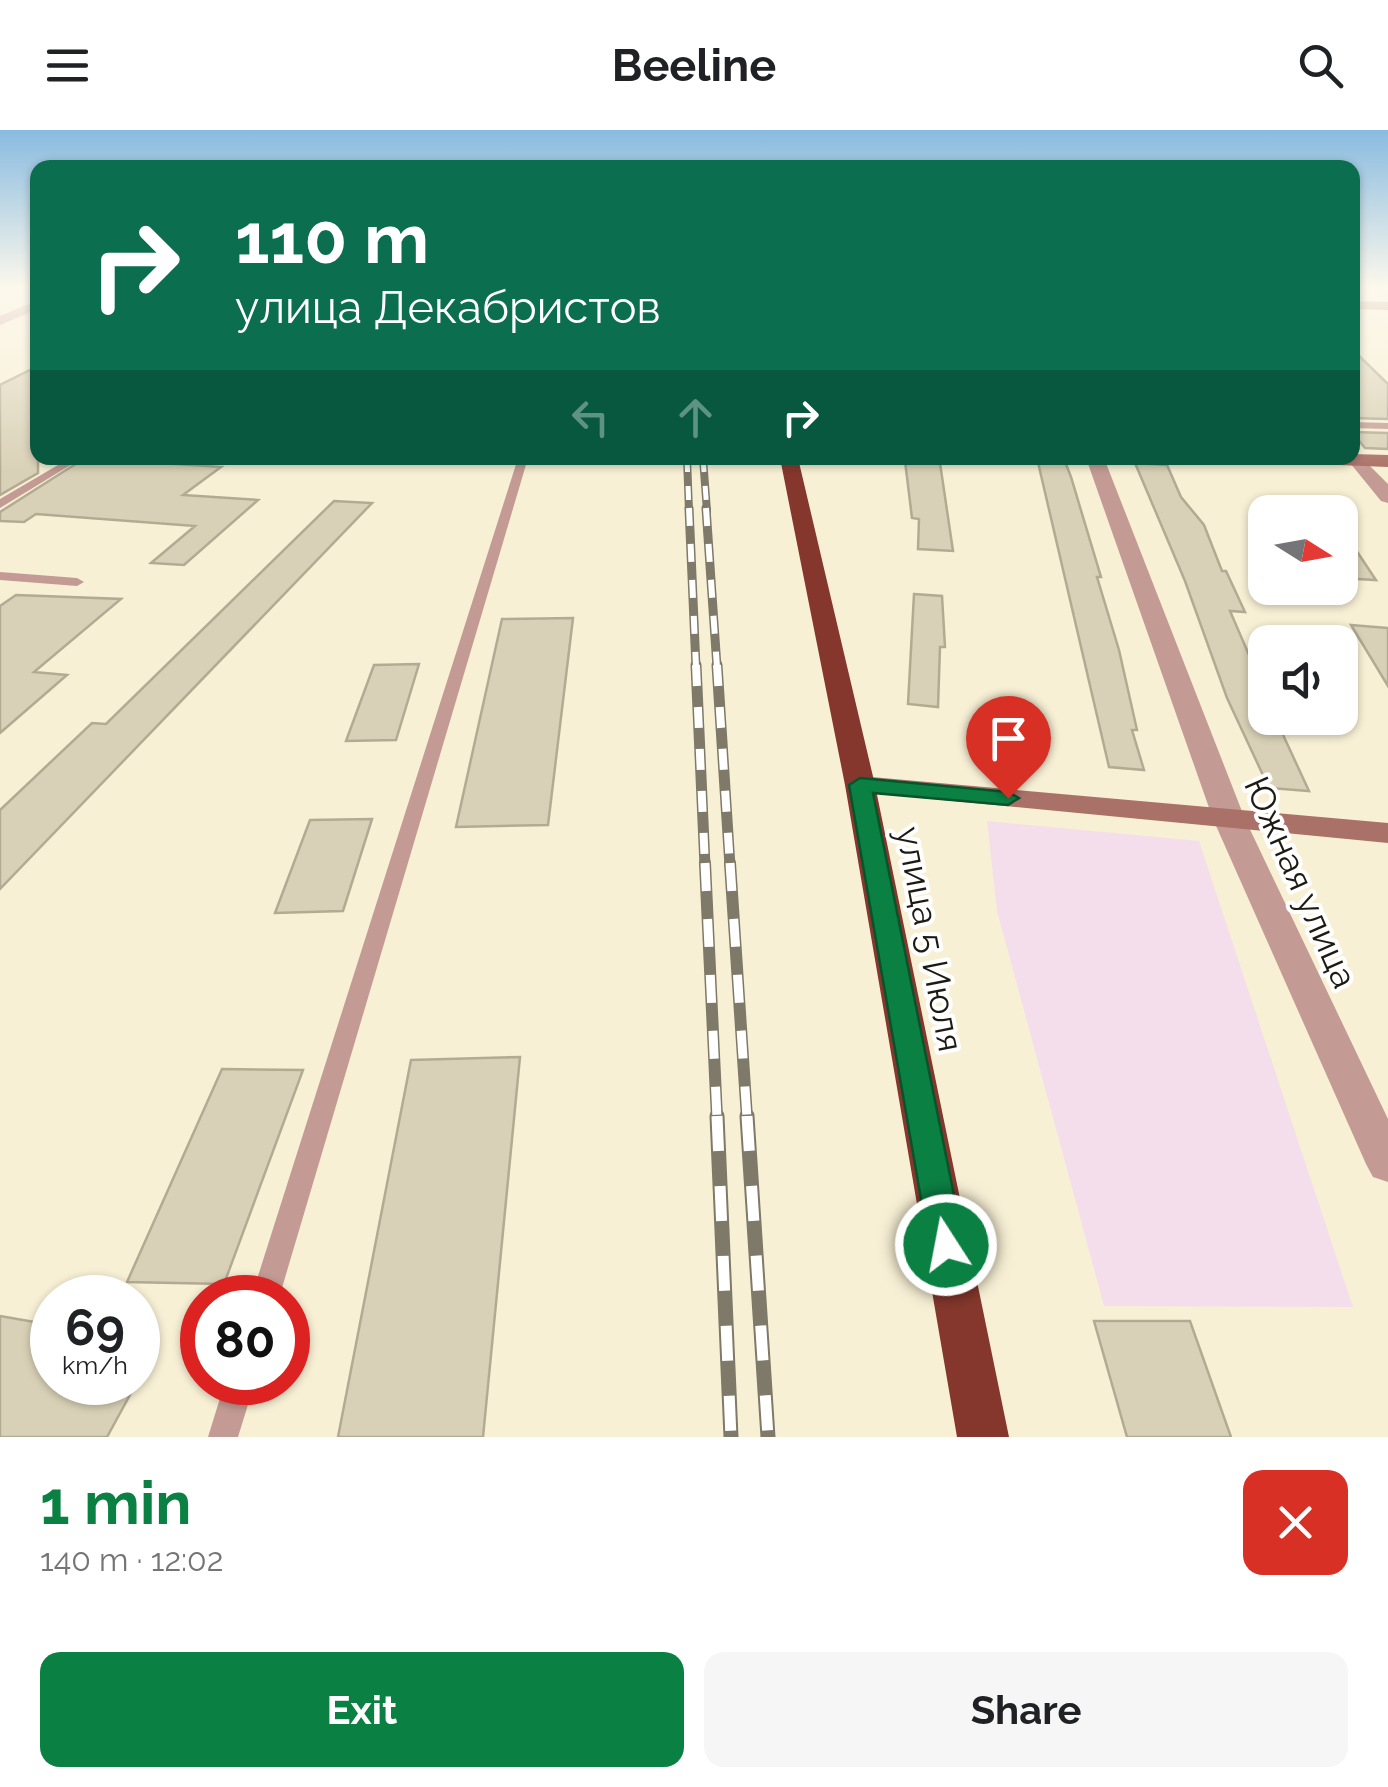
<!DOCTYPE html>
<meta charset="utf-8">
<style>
:root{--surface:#fff;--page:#f6f6f6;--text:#202124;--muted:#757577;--accent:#0b8043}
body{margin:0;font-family:Raleway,sans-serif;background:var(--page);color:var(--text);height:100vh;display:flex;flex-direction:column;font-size:38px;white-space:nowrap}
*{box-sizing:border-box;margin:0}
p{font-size:32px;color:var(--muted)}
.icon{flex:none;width:55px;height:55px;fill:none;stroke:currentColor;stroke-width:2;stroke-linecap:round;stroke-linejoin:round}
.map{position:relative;height:1307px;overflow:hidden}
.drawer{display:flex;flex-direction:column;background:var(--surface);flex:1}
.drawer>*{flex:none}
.hud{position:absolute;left:30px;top:30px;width:1330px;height:305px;border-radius:20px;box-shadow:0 2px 8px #0004;background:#0b6e4f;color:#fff;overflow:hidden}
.needle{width:65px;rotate:101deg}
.controls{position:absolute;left:1248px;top:365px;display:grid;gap:20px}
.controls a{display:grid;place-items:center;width:110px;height:110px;border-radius:20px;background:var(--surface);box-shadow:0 2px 8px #0004;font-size:50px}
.speed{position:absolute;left:30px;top:1145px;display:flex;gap:20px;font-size:50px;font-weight:700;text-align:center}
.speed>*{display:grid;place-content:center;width:130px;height:130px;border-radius:50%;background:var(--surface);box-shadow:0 2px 8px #0004;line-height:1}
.speed small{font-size:25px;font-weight:400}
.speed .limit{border:15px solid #d22;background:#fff;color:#111}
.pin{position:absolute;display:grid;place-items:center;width:85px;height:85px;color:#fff;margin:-102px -42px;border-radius:50% 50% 50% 0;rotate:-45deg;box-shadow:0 0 10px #0007}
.pin .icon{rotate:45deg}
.me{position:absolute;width:110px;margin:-55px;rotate:349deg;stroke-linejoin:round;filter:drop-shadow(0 0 8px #0008)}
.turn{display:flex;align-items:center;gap:35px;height:210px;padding:0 40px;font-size:45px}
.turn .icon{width:130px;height:130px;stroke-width:2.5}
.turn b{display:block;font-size:70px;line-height:85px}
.lanes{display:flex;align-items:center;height:95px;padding:0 40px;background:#0003;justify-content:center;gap:50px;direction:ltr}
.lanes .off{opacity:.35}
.round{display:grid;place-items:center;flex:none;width:105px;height:105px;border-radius:20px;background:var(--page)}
.head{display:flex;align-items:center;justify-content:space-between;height:170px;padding:0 40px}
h1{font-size:60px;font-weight:700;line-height:75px;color:var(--accent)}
.cta{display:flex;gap:20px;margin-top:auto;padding:20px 40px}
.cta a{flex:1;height:115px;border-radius:20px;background:var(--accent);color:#fff;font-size:40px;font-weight:700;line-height:115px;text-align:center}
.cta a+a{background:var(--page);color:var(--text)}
header{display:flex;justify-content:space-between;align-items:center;height:130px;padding:0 40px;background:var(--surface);font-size:45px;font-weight:700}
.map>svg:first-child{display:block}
.industrial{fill:#f5deeb}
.building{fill:#d9d1b7;stroke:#b2aa92;stroke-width:2.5}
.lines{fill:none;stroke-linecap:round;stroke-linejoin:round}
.lane{fill:#c39b94;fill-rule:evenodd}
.street{fill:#c39b94;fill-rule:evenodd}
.secondary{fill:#aa7168;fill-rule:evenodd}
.highway{fill:#85372d;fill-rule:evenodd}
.rail-far4-casing{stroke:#7e7968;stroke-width:8}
.rail-far3-casing{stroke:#7e7968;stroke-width:9}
.rail-far2-casing{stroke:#7e7968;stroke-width:11}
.rail-far1-casing{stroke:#7e7968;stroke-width:12}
.rail-casing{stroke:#7e7968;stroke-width:15}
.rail-far4{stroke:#fff;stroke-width:5;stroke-dasharray:14;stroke-linecap:butt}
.rail-far3{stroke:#fff;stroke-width:6;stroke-dasharray:18;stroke-linecap:butt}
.rail-far2{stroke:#fff;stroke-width:8;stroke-dasharray:21;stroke-linecap:butt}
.rail-far1{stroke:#fff;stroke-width:9;stroke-dasharray:28;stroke-linecap:butt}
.rail{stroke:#fff;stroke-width:11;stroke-dasharray:35;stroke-linecap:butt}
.route{fill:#0b8043;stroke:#07532c;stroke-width:2.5}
.labels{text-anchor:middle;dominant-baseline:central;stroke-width:8;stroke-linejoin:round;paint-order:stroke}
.street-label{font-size:35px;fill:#1d1a11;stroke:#fff}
</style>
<header><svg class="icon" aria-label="menu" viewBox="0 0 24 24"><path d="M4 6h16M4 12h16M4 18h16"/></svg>Beeline<svg class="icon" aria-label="search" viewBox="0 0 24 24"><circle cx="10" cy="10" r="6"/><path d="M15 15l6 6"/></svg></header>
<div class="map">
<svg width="1388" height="1307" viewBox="0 0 1388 1307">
<rect width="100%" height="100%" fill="#f8f0d5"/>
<!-- industrial -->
<path class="industrial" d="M987,691L1199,711L1353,1177L1104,1176L997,781Z"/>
<!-- building -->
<path class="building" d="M1352,219L1388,254V289L1352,288Z
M38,236V343L0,365V255Z
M1352,302L1388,303V319L1365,318Z
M85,328L221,337L183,365L258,370L184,435L151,433L195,396L36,384L24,392L0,391V382Z
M1037,328L1064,329L1071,347L1101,447H1097L1119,520L1137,600H1132L1144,640L1109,637Z
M905,331L940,333L953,421L918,419L919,389L912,388Z
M1135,333L1167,335L1181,367L1204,395L1222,441H1226L1245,482L1230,481L1265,562V593L1278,594L1309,661L1269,658L1227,568L1185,451Z
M334,371L372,373L0,759V680L92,593L106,594Z
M1340,396L1376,450L1340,448Z
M914,464L942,466L945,517H940L938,577L908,574Z
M16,465L121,469L34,542L67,545L0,603V476Z
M573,488L548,695L456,697L502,489Z
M1351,495L1388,498V556Z
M419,534L396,610L346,611L374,535Z
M372,689L343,781L275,783L310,690Z
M520,927L483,1307H338L411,930Z
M222,939L303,940L224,1154L127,1152Z
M0,1186L52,1195V1252H137L107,1307H0Z
M1094,1191H1190L1231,1307H1127Z"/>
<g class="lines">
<!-- lane -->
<path class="lane" d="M1352,292L1388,293V299L1352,298Z
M70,328H82L0,378V369Z
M518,328H528L279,1168H251Z
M0,442L77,448L84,452L77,456L0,450Z
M225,1252H255L238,1307H208Z"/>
<!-- street -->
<path class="street" d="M38,170V179L0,195V186Z
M1352,318L1388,354V373L1381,371L1346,328H1352Z
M1086,328H1104L1245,689L1388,989V1052L1373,1047L1366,1034L1213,689Z"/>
<!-- secondary -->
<path class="secondary" d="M1352,171L1388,172V180L1352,179Z
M1352,324L1388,325V337L1315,334L1306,328H1352Z
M860,646L1388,693V713L849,661L845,655Z"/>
<!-- highway -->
<path class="highway" d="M780,328H798L875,655L1009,1307H957L845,655Z"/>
<defs>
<path id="rail-far4" d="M687,328L689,381
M703,328L707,381"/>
<path id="rail-far3" d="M689,378L696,537
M706,378L717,537"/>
<path id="rail-far2" d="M696,535L705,736
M717,535L730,736"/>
<path id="rail-far1" d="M705,733L717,988
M730,733L747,988"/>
<path id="rail" d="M717,986L731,1307
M747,986L768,1307"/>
</defs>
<!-- rail-far4 casing -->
<use href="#rail-far4" class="rail-far4-casing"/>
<!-- rail-far3 casing -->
<use href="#rail-far3" class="rail-far3-casing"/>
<!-- rail-far2 casing -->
<use href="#rail-far2" class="rail-far2-casing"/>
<!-- rail-far1 casing -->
<use href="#rail-far1" class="rail-far1-casing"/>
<!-- rail casing -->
<use href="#rail" class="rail-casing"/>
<!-- rail-far4 -->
<use href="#rail-far4" class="rail-far4"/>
<!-- rail-far3 -->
<use href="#rail-far3" class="rail-far3"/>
<!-- rail-far2 -->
<use href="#rail-far2" class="rail-far2"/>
<!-- rail-far1 -->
<use href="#rail-far1" class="rail-far1"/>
<!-- rail -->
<use href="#rail" class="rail"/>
</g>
<!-- sky -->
<linearGradient id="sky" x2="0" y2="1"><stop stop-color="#89bbe0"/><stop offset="0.46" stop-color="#fcf8ec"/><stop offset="1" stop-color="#fcf8ec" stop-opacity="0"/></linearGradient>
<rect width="1388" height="342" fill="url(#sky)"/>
<!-- route -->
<path class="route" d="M860,648L1008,662L1019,668L1008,675L873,663L964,1115L959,1126L946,1131L934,1126L929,1115L849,655Z"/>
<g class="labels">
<!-- street labels -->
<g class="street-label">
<text transform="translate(1301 752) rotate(66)">Южная улица</text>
<text transform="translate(930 809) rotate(79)">улица 5 Июля</text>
</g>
</g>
</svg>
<div class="controls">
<a><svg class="needle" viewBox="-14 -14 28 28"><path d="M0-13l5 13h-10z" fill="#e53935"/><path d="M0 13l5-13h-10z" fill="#757577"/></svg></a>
<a><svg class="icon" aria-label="sound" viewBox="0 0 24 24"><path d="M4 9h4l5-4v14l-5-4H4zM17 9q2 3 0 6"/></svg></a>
</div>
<div class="speed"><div>69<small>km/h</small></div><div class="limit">80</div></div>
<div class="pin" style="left:1008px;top:668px;background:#d93025"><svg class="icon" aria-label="arrive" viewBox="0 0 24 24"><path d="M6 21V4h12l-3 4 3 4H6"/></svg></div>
<svg class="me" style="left:946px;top:1115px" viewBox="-20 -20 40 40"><circle r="17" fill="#0b8043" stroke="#fff" stroke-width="3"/><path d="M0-11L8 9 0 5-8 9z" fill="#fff"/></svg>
<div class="hud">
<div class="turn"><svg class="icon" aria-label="right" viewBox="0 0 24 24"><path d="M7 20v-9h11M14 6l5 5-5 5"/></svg><div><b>110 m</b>улица Декабристов</div></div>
<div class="lanes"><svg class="icon off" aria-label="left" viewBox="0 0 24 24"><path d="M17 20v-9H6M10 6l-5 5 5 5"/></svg><svg class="icon off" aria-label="ahead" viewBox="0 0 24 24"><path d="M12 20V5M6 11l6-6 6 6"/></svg><svg class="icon" aria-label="right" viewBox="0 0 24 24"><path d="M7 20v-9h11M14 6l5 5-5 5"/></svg></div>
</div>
</div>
<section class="drawer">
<div class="head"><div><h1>1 min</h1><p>140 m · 12:02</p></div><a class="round" style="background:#d93025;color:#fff"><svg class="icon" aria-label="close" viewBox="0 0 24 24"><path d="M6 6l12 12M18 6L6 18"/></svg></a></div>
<div class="cta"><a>Exit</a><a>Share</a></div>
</section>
